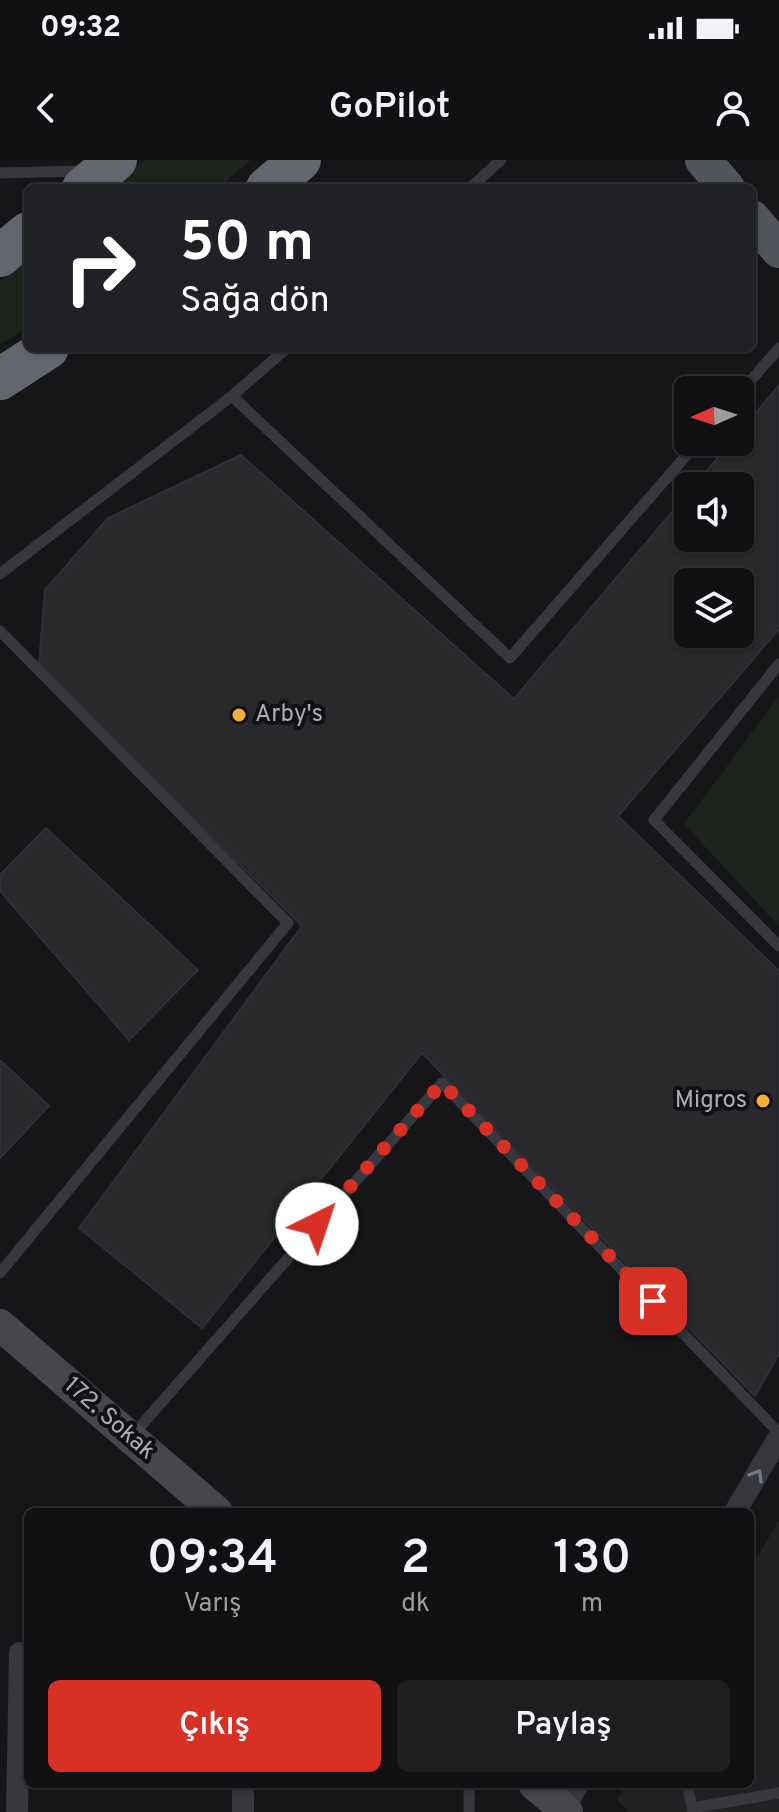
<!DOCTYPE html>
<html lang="tr">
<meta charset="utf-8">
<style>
:root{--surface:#101012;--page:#1e1e20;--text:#f1f3f6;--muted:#9c9d9f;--line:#303032;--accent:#d93025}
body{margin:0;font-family:Overpass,sans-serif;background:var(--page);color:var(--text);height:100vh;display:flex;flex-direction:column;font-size:30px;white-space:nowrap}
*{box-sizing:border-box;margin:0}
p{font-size:26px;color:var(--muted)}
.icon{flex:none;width:44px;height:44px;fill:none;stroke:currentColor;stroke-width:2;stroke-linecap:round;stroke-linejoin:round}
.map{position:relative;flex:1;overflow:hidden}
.details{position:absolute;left:24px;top:1348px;width:730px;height:280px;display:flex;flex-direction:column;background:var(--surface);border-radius:12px;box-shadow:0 2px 6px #0004,0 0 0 2px var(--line)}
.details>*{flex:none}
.banner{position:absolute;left:24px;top:24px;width:732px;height:168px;border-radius:12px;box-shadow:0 2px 6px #0004,0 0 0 2px var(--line);background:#202124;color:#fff;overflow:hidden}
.needle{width:52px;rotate:267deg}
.buttons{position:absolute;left:674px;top:216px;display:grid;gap:16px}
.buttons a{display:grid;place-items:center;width:80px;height:80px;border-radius:12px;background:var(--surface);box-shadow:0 2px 6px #0004,0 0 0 2px var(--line);font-size:40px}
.pin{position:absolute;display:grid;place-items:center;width:68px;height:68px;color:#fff;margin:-34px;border-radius:16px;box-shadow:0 4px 12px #0006}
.me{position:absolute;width:88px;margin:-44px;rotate:41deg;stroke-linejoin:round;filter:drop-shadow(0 0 6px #0008)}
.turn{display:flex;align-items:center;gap:28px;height:168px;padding:0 24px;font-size:36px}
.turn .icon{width:104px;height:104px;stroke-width:2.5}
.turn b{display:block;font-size:56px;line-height:68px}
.eta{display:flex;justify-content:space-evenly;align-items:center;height:136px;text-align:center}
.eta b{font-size:48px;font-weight:600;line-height:56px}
.cta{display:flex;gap:16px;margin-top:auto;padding:16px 24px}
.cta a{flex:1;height:92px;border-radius:12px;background:var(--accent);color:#fff;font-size:32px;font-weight:600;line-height:92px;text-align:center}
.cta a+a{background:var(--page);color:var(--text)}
.status{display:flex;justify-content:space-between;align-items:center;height:56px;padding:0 40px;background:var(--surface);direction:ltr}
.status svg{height:22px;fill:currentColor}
header{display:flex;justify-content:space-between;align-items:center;height:104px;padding:0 24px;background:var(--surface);font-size:36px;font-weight:600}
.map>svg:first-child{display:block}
.built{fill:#222225}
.green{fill:#1c231d}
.building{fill:#29292c;stroke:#303034;stroke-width:2;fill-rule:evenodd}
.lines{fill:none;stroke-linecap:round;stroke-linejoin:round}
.lane{stroke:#37383d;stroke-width:11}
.street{stroke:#37383d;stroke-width:22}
.secondary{stroke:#45474d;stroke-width:32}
.primary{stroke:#53555c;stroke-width:36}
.highway{stroke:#63666e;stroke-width:42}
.oneway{stroke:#757881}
.route{stroke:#d93025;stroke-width:14;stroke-dasharray:0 25.2}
.poi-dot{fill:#f2b134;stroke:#111113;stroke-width:3}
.labels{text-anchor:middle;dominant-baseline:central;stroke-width:8;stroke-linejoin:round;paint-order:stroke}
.poi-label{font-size:24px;fill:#a8adb8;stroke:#111113;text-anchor:start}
.street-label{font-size:24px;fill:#a8adb8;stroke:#111113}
</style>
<div class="status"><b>09:32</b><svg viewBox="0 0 49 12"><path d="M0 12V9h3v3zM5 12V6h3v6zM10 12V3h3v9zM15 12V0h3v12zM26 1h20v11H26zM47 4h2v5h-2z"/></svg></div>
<header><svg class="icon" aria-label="back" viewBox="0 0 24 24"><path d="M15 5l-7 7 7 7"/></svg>GoPilot<svg class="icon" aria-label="person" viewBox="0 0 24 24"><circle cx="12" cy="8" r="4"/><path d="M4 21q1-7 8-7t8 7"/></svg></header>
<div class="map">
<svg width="779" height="1652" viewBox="0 0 779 1652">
<rect width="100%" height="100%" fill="#161618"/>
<!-- built -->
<path class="built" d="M779,1360V1652H629L617,1640L626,1624H750V1410Z"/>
<!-- green -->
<path class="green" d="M145,0H251L218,28H112Z
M28,98V167L0,184V121Z
M779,536V766L684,664Z"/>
<!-- building -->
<path class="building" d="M779,225V469L618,656L779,811V1194L755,1236L422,893L202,1168L79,1068L302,766L39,505L45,430L108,358L241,295L514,539L688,333V378H740V326H694L731,282H740V272ZM688,422H740V474H688Z
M46,668L198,810L129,880L0,731V715Z
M0,900L49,946L0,998Z"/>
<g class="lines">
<!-- lane -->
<path class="lane" d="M0,13L83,11
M470,28L501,0
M740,233L779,188
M232,236L510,498L698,282
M0,414L232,236L287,188
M0,471L288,763L0,1113
M779,504L654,660L779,786
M131,1277L442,923L779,1273
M469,1624V1652
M683,1624L688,1628L693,1652
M692,1648L779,1633"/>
<!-- street -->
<path class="street" d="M735,1352L779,1277
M243,1624V1652
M17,1652L20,1493
M562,1652L578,1624"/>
<!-- secondary -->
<path class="secondary" d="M0,1165L217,1352
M534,1624L567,1652"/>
<!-- primary -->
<path class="primary" d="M703,0L727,28
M752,58L779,90"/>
<!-- highway -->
<path class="highway" d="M83,28L116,0
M267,28L300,0
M0,96L28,73
M0,219L48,188"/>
</g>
<!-- one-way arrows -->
<defs><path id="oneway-chevron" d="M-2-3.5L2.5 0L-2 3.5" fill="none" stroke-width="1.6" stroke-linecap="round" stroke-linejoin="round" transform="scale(2)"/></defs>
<use class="oneway" href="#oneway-chevron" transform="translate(757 1315) rotate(-60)"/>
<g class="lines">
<!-- route -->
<path class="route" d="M317,1064L442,923L653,1141"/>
</g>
<!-- markers -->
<g class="poi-dot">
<circle cx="239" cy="555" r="8"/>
<circle cx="763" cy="941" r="8"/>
</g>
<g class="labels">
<!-- poi labels -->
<g class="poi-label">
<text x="255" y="555">Arby's</text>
<text x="747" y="941" text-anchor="end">Migros</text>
</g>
<!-- street labels -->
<g class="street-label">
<text transform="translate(109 1259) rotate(41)">172. Sokak</text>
</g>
</g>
</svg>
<div class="buttons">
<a><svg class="needle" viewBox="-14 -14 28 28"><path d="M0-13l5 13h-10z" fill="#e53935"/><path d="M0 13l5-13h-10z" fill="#9c9d9f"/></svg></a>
<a><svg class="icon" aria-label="sound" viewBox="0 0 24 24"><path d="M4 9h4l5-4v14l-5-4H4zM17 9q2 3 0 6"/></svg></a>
<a><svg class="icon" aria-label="layers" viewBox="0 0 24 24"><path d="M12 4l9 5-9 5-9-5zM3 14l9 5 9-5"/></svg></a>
</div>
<div class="pin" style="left:653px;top:1141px;background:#d93025"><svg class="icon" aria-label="arrive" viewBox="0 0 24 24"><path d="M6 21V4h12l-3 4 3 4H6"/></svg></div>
<svg class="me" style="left:317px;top:1064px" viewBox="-20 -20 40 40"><circle r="19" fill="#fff"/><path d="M0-13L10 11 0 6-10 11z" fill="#d93025"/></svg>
<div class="banner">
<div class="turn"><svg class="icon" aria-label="right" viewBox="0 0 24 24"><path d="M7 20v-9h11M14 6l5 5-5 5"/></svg><div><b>50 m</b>Sağa dön</div></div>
</div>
<section class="details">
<div class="eta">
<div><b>09:34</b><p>Varış</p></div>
<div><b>2</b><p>dk</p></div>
<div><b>130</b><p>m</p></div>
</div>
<div class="cta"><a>Çıkış</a><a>Paylaş</a></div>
</section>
</div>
